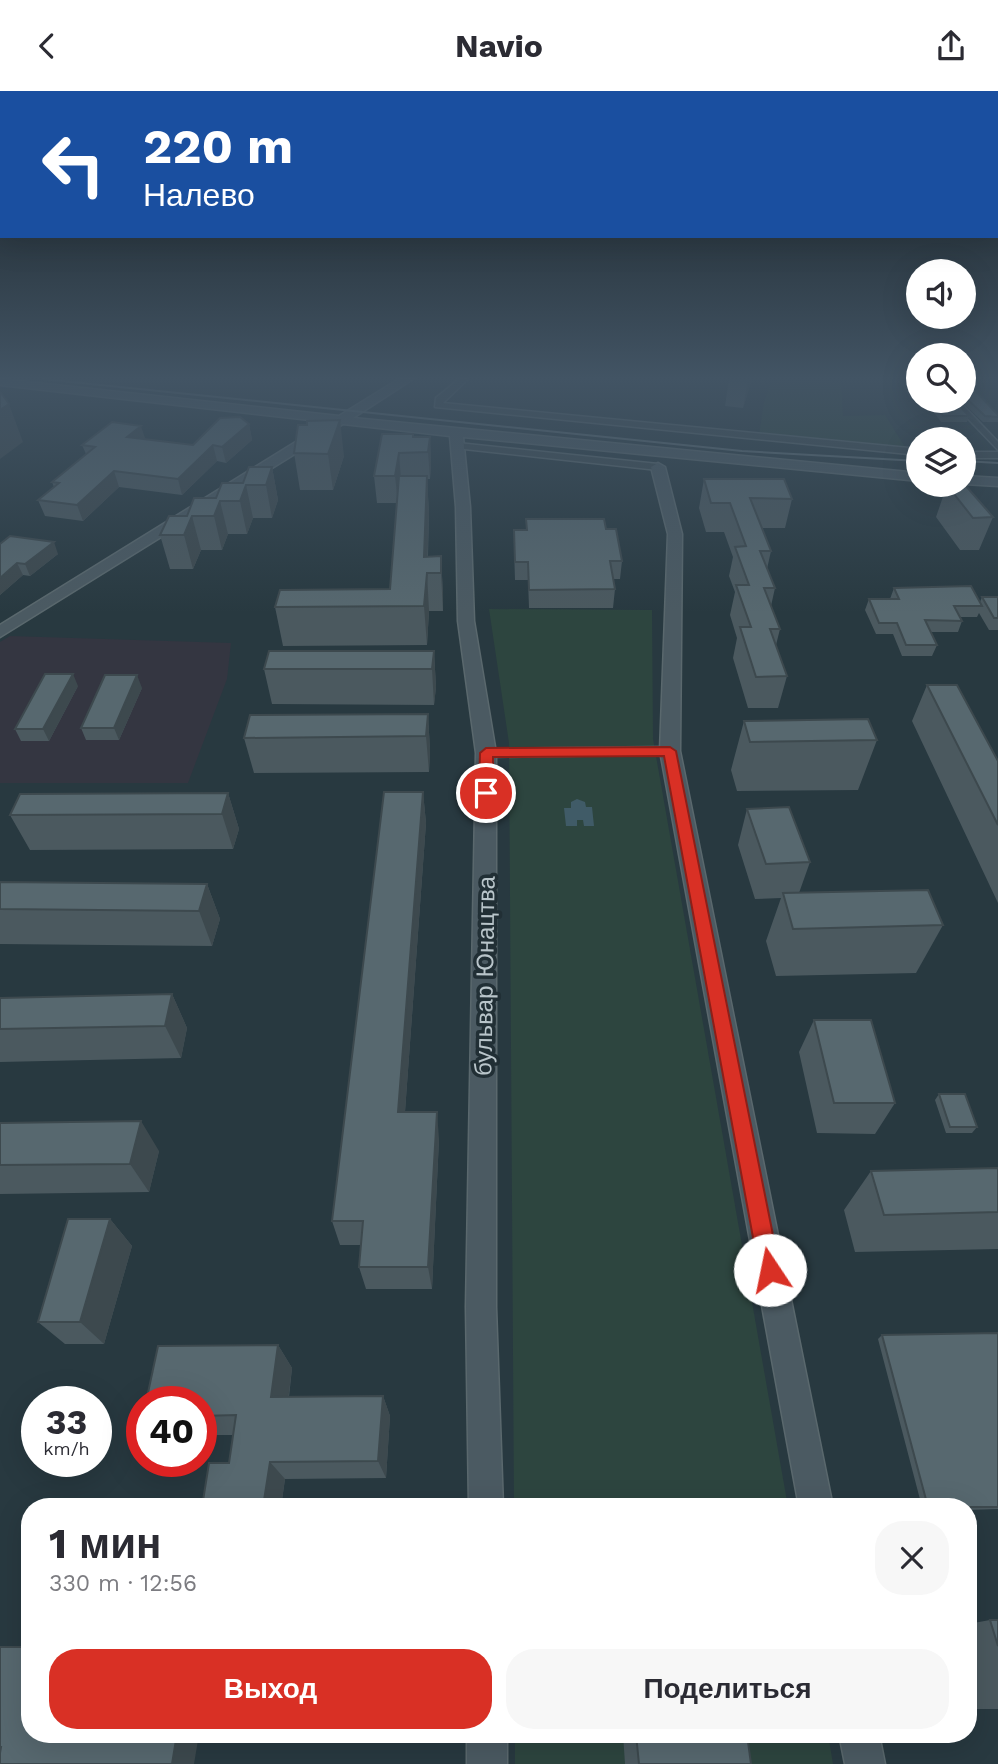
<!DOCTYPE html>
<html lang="ru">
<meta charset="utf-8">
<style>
:root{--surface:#fff;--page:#f7f7f7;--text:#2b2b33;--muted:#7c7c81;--accent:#d93025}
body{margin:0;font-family:"Work Sans",sans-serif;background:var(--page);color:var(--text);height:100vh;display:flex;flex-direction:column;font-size:26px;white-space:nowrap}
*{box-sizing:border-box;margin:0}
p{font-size:23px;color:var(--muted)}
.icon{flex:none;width:38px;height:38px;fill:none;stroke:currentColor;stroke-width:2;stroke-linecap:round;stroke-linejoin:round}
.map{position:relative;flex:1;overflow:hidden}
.details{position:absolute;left:21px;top:1407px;width:956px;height:245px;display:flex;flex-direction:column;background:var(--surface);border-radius:28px;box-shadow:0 7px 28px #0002}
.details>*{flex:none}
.hud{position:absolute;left:0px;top:0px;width:999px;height:147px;box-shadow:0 7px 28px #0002;background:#1a4fa0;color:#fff;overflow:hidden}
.tools{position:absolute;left:906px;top:168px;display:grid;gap:14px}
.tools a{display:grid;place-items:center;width:70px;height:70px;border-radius:50%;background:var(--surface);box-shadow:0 7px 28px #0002;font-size:35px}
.speed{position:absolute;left:21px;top:1295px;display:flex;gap:14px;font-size:35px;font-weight:700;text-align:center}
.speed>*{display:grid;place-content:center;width:91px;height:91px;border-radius:50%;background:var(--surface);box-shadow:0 7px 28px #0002;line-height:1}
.speed small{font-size:18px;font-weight:400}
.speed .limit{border:10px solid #d22;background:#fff;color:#111}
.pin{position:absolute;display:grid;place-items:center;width:60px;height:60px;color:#fff;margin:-30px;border:4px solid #fff;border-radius:50%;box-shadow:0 2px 7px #0007}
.me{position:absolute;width:77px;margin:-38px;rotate:349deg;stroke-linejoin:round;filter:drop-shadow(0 0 5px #0008)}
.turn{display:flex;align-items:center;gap:24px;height:147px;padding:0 28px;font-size:32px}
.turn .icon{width:91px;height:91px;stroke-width:2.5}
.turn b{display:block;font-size:49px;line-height:60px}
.round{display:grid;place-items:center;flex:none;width:74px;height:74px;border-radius:28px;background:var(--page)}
.summary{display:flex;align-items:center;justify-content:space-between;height:119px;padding:0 28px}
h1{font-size:42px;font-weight:700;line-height:52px}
.action{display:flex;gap:14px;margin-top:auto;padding:14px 28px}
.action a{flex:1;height:80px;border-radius:28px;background:var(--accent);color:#fff;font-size:28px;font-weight:700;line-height:80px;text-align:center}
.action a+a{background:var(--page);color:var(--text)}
header{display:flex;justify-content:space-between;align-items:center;height:91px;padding:0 28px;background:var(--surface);font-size:32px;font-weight:700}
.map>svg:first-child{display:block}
.medical{fill:#343641}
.green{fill:#2d453f}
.water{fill:#405b67}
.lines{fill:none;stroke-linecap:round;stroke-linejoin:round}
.street-casing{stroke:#5a686d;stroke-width:3}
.secondary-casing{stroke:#5a686d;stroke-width:3}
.street{fill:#3c4a50;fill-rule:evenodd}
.secondary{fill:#4b5a62;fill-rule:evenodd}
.tram{stroke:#5f6f76;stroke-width:2}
.wall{fill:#4b595f}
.shaded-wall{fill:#3d494e}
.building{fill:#57686f;stroke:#3d494e;stroke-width:2}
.route{fill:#d93025;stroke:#8d1f18;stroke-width:2}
.labels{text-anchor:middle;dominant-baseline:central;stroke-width:7;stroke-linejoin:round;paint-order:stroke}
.street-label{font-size:24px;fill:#b9c5ca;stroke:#212f35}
</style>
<header><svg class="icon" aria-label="back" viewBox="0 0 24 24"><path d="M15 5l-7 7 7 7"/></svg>Navio<svg class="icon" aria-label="share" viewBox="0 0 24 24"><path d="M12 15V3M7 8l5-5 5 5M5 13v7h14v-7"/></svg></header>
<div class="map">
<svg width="998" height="1673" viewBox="0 0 998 1673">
<rect width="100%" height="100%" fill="#283940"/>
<!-- medical -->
<path class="medical" d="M10,545L231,552L227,588L188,692H0V551Z"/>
<!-- green -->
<path class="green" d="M772,288L841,291L843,325L885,324L905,356L759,344L764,311Z
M489,518L652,519L653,648L788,1416H514L509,652Z
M515,1643H828L833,1673H515Z"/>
<!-- water -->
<path class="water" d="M577,708L585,711L586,716H592L594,735H584L583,729H577V735H566L564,717H571V711Z"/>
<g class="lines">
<defs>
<path id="street" d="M459,288H468L443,312L919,358V364L435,316L436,307Z
M951,310H959L998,351V359Z
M458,352L658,373L663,376L658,379L455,357L454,355Z
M964,361H998V367H964Z
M670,656L677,660L675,663L486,666L479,662L486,658Z"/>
<path id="secondary" d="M0,288L339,325L399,288H413L353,327L919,382V390L463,346L470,416L474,530L496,662V1216L503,1416H469L466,1216L476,662L458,530L456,416L450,345L343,333L0,546V534L328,331L0,294Z
M658,372L665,376L682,443L680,660L833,1416H799L660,660L668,443L651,376Z
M964,385L998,387V395L964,393Z
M467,1643H507V1673H467Z
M839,1643H879L885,1673H845Z"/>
</defs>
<!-- street casing -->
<use href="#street" class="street-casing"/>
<!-- secondary casing -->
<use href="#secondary" class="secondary-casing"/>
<!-- street -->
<use href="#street" class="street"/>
<!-- secondary -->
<use href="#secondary" class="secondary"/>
<!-- tram -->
<path class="tram" d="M42,288L742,360L919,370
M964,370L998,372"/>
</g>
<!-- wall -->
<path class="wall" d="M729,288H752L743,317L725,315Z
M890,288H919V307H910L899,289H891Z
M964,288L998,324V331H983L961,310H964Z
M926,310H955L969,325L967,331H941Z
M249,333L252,349L226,372L217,370L182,404L119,396L83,430L45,425L38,409L54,396L52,391L86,363L82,354L145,348L193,354Z
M298,334L344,365L333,399H300L294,362Z
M413,343L414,346H430L431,372L430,388H427L429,422L428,465H441L443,504V520H429L427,554L283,555L275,516L390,498L397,412H377L374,385Z
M272,376L278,409L272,427H253L247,443H228L222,459H201L193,478H170L160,444L187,425Z
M704,388L792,408L785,437H762L771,460L767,478L775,497L771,515L780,538L776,554L787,585L778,617H748L733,567L737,547L730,524L735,501L729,485L733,466L724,441H706L699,417Z
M947,394L993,426L979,459H960L936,426Z
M526,428L606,438L622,470L620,488H613L615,498L613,517H529L528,489H515L514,457V439H526Z
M0,453L58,463L30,485L23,484L0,504Z
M894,497L980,511L982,506H998V539H989L979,522L977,526H960L962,530L958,541H931L937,554L932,565H902L893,543H876L865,519L869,508H890Z
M434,560L436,596L434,614L272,613L264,578Z
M927,594L998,670V812L912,630Z
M78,595L49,650H21L15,638Z
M142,597L119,649H86L81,637Z
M428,623L430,659L429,681L254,682L244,647Z
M744,630L877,649L858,699L737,700L731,679Z
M423,701L426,732L405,1021L439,1048L432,1198H366L359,1176L361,1154H340L332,1130Z
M228,702L239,738L233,758L30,759L10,724Z
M747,718L810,771L799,802L943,834L916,882L776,885L766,850L781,807L755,808L738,754Z
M0,791L207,793L220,828L212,855L0,853Z
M172,903L187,937L181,967L0,971V907Z
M814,929L895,1012L875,1043L817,1042L799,961Z
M939,1003L977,1036L972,1042H946L935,1009Z
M0,1032L159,1060L149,1101L0,1103Z
M998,1077V1158L855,1161L844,1119L871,1080Z
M110,1128L132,1155L104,1253H65L38,1231Z
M998,1242V1418L968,1419V1416H922L878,1248L882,1244Z
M278,1254L292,1277L289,1306L383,1305L390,1325L386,1387L285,1388L281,1416H202L229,1372L233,1344H201V1311Z
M56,1370H92L91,1373L60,1375L55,1372Z
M990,1529H998V1618H968V1533Z
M623,1643H747L751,1673H625Z"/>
<!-- shaded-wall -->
<path class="shaded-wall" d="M748,288H752L743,317Z
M9,313L23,351L0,368V319Z
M340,329L344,365L333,399L328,363Z
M249,333L252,349L226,372L222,356Z
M141,335L146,350L127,346Z
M430,346L431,372L430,388L428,361Z
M213,354L217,370L182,404L178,388Z
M399,362L401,388L398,412L395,385Z
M272,376L278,409L272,427L266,394Z
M114,380L119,396L83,430L77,414Z
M427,385L429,422L427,482L429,520L427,554L424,515V466Z
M246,394L253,427L247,443L240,410Z
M220,410L228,443L222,459L214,425Z
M192,425L201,459L193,478L184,444Z
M54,451L58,463L30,485L25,473Z
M441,465L443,504V520L441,482Z
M17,472L23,484L0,504V487Z
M434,560L436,596L434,614L432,578Z
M73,583L78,595L49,650L43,638Z
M137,584L142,597L119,649L114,637Z
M428,623L430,659L429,681L426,645Z
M423,701L426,732L403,1048L398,1021Z
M228,702L239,738L233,758L222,723Z
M207,793L220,828L212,855L199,820Z
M172,903L187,937L181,967L165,935Z
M437,1021L439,1048L432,1198L428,1176Z
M141,1030L159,1060L149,1101L130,1073Z
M110,1128L132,1155L104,1253L80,1231Z
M278,1254L292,1277L286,1326L271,1306Z
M383,1305L390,1325L386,1387L378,1370Z
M98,1313L103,1317L96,1348V1323Z
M270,1371L285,1388L281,1416H263Z
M177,1643H199L194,1673H172Z"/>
<!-- building -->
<path class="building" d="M903,288H919V302H912Z
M964,288L998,324V326L985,325L964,305Z
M1,302L9,313L0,319V303Z
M932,310H955L969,325H943Z
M240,326L249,333L222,356L213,354L178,388L114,380L77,414L38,409L59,392L52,391L95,356L82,354L112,331L141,335L127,346L193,354L220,327Z
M340,329L328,363L294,362L298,334H307V330Z
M382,343H413V346H430L428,361L399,362L395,385H374Z
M249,376H272L266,394H246L240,410H220L214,425H192L184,444H160L169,425H187L194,407H216L222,392H243Z
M399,385H427L424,466L441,465V482H427L424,515L275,516L280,499L390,498Z
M704,388H784L792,408L750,407L771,460H760L775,497H764L780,538H770L787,585L756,586L740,536H751L736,494H749L735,456L746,455L730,412H711Z
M947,394L966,395L993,426L973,427Z
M526,428H604L606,438H616L622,470H610L615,498L529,499L528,471H515L514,439H527Z
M10,445L54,451L25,473L17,472L0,487V453Z
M971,495L982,515H954L962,530L925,529L937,554H906L897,532H879L869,508H899L894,497Z
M982,506H998V527H994Z
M269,560H434L432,578H264Z
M45,583H73L43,638H15Z
M105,584H137L114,637H81Z
M927,594H957L998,670V734Z
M428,623L426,645L244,647L250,624Z
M868,628L877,649L750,651L744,630Z
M384,701H423L398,1021H437L428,1176H359L363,1130H332Z
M228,702L222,723L10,724L20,703Z
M789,716L810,771L766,773L747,718Z
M0,791L207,793L199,820L0,818Z
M928,799L943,834L793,838L783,802Z
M172,903L165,935L0,938V907Z
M814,929H871L895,1012H834Z
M939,1003H965L977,1036H950Z
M141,1030L130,1073L0,1074V1032Z
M998,1077V1121L884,1124L871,1080Z
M68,1128H110L80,1231H38Z
M998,1242V1416H928L882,1244Z
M278,1254L271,1306L383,1305L378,1370L270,1371L263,1416H202L209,1372H229L236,1324L201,1325V1311H146L158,1255Z
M56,1370H79L55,1372Z
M990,1529H998V1555Z
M0,1556H30V1643H177L172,1673H0V1662L1,1656H0Z
M636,1643H747L751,1673H639Z"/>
<!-- sky -->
<linearGradient id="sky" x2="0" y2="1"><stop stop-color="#161f23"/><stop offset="0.55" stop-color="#425464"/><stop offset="1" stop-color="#425464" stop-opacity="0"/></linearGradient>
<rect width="998" height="522" fill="url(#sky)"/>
<!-- route -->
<path class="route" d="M670,656L676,660L780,1179L777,1187L770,1190L762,1187L759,1179L664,665L493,666V702L486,706L479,702L480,662L486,657Z"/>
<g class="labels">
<!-- street labels -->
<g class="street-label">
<text transform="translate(485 885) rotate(-89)">бульвар Юнацтва</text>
</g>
</g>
</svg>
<div class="tools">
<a><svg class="icon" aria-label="sound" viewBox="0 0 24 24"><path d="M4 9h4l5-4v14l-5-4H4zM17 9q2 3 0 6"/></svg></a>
<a><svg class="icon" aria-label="search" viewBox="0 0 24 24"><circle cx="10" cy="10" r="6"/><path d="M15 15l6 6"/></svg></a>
<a><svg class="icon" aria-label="layers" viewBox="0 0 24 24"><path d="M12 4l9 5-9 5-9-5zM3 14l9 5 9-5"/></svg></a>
</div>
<div class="speed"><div>33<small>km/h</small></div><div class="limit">40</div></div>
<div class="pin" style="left:486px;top:702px;background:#d93025"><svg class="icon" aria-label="arrive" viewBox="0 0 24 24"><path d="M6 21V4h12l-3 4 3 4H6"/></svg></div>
<svg class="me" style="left:770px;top:1179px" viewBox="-20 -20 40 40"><circle r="19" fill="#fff"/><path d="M0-13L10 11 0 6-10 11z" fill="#d93025"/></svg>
<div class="hud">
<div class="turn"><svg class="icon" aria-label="left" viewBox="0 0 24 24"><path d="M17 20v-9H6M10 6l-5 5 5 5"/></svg><div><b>220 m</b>Налево</div></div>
</div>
<section class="details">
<div class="summary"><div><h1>1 мин</h1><p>330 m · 12:56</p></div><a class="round"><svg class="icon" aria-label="close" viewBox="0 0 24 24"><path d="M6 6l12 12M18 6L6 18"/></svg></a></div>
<div class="action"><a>Выход</a><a>Поделиться</a></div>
</section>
</div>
